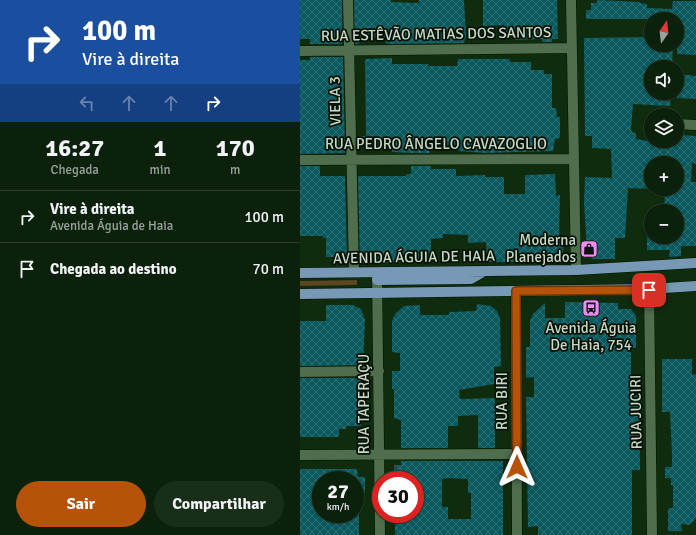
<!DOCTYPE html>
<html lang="pt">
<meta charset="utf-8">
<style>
:root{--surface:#0b210b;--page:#192e19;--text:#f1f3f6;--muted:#9aa39d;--line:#2b3e2c;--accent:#b45309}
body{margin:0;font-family:Signika,sans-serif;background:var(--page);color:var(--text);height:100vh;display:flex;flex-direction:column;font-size:15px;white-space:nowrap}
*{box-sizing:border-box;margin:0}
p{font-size:13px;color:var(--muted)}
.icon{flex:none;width:22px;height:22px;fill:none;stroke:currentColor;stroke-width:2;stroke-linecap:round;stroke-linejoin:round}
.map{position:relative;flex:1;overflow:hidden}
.panel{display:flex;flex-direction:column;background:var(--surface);width:300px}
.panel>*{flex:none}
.guide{background:#1a4fa0;color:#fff;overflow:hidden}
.needle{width:26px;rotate:14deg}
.buttons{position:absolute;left:344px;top:12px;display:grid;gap:8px}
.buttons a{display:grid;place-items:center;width:40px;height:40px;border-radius:50%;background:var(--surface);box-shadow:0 1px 3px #0004,0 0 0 1px var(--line);font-size:20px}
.speed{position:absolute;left:12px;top:471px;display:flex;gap:8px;font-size:20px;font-weight:700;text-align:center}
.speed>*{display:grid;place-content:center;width:52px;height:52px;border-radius:50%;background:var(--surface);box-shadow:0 1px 3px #0004,0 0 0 1px var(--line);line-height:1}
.speed small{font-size:10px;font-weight:400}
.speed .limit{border:6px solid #d22;background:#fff;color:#111}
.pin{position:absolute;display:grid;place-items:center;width:34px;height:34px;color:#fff;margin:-17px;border-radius:8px;box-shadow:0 2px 6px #0006}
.me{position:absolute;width:44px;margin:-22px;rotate:0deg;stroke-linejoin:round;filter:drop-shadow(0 0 3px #0008)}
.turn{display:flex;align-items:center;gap:14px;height:84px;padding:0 16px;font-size:18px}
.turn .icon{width:52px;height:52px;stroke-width:2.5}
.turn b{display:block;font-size:28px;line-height:34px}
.lanes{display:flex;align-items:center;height:38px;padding:0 16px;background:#0003;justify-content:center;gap:20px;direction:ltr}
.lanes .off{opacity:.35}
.eta{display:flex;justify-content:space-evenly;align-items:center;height:68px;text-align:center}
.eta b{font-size:24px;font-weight:700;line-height:28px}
.primary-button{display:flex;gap:8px;margin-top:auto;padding:8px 16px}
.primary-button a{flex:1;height:46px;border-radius:24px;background:var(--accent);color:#fff;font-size:16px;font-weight:700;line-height:46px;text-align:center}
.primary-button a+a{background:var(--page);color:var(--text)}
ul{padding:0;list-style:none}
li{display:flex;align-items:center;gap:12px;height:52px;padding:0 16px;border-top:1px solid var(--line)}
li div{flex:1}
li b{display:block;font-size:15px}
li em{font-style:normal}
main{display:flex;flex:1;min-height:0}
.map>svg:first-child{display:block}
.garden{fill:#5b471f}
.building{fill:url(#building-cross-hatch);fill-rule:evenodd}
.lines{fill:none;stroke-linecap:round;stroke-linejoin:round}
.minor-casing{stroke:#001300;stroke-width:11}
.major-casing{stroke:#001300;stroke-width:11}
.minor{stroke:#4f6e4d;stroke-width:10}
.major{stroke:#7899b6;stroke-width:10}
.route-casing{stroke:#753606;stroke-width:10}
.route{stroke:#b45309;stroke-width:7}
.labels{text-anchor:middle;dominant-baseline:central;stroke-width:3.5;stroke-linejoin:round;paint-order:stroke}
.street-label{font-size:15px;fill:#c7d8c6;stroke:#061105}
.poi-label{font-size:15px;fill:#c7d8c6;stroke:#061105;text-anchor:end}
</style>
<main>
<section class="panel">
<div class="guide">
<div class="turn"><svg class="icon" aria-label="right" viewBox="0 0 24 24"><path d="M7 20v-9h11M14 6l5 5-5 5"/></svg><div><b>100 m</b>Vire à direita</div></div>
<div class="lanes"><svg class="icon off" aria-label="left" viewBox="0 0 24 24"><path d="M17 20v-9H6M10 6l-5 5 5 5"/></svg><svg class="icon off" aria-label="ahead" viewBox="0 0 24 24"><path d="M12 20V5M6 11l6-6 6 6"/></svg><svg class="icon off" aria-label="ahead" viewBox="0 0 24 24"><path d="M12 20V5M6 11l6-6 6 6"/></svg><svg class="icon" aria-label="right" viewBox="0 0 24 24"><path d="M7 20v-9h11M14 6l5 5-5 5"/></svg></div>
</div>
<div class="eta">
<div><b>16:27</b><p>Chegada</p></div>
<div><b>1</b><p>min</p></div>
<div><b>170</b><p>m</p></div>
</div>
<ul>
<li><svg class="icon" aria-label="right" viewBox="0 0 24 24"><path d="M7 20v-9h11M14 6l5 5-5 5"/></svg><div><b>Vire à direita</b><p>Avenida Águia de Haia</p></div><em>100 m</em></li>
<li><svg class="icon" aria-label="arrive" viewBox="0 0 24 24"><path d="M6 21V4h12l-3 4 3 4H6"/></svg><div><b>Chegada ao destino</b></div><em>70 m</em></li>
</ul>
<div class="primary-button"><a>Sair</a><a>Compartilhar</a></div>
</section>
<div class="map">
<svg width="396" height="535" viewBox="0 0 396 535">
<defs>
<pattern id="building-cross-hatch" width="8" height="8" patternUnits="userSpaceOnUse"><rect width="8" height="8" fill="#0a595f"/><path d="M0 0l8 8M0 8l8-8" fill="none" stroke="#2c7074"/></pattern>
</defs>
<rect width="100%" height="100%" fill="#0f2c0f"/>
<!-- garden -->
<path class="garden" d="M57,280V285L0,286V281Z"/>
<!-- building -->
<path class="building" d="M0,0H42V44H10V39H0Z
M54,0H91V2L119,3V0H164L166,36L164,43L86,44V38L59,37V44H55Z
M183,0H257L258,39H252V42H242V39L215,40V36L204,35V25L183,26Z
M297,0L340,2L339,3L347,4V8L372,9L373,1H396V55L377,54V19H286V10H291V3H297Z
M351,37V45H373L372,67H351V93H371L370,106L333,104L331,129L332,132L336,133V139L348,141L371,143V141H377V138L381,139V135L396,136V164L392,163L391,182H396V246H381V256L369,257L370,250H347V237H377V211H364L365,189H377V163H351V189L328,188L325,238H315V259H292L287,252L284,202L285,177L312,178L311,149L292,148V136H285L284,38Z
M10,57H43L45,153L0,154V60H10Z
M92,58V64H128V66H157L158,59H210V62H231V70H244V74H252V108H256L257,117H260V138L255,139L253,151L185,153L159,151L160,145H129L130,153H111L92,152V149H74V145H58V136H66L65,59Z
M377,74L396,76V99L377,98Z
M0,166H20V176H45L47,262H40V257H26V238H23V236H0Z
M111,166H131V169H156V176L185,175V177H204V194H225V175L255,174L256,196L260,195L259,237H263V255L257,262H187L186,242L168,243V235L143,234V238L131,239V261L60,264L58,176H106V174H111Z
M265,302L318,303V309H331L336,316V348H331V381L332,395L339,396L340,470H332V535H238V526L228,527L226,397H234V377L226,378V347H230V321L233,314L245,303V318H265Z
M177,304L191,306L197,311L200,318L201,366L194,367V384L159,390L160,399L195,398V448H178V415L158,416V426H148V448H101V420L94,418V389H92V371H100V353L92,352V321L95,314L104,306L120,305V315H149V312L176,311Z
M26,305H53L61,309L65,320L63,365L0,366V321H26Z
M362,359H392V375L396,374V518L390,525L381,524L382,531H368V511L369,508H373V485H371V478H365V467H372V454L370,412H362Z
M0,378H63V380L61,381V426H46V429H39V437H0Z
M101,461H203V535H95V514H115V480H98V478H94V465H101ZM148,478L168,479V493H171V519H148V507H142V479Z
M0,469H57L58,477H65V493H55V480H21V487L19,488V509H21V514H59V535H0Z"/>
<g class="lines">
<defs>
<path id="minor" d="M48,0L54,272
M271,0L276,270
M0,51L272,48
M349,123H351
M377,124L396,125
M0,160L273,159
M77,273L80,535
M349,289L352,535
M216,291L217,535
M0,372L79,371
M0,455L217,454"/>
<path id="major" d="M0,273L276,270L396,263
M77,280L171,279L183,272
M0,294L349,289L396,286"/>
</defs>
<!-- minor casing -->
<use href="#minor" class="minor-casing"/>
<!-- major casing -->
<use href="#major" class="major-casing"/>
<!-- minor -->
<use href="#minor" class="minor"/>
<!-- major -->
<use href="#major" class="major"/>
</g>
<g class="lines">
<defs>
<path id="route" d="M217,467L216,291L349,290"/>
</defs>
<!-- route casing -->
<use href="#route" class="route-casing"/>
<!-- route -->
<use href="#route" class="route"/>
</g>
<!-- icons -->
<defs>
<symbol id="shop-square" viewBox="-11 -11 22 22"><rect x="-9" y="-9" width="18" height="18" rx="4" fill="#ee8cf8" stroke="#061105"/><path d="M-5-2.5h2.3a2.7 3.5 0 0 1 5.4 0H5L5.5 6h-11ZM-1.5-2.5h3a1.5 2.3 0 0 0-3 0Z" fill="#111"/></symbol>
<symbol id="bus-square" viewBox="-11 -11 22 22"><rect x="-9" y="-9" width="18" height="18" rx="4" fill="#ee8cf8" stroke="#061105"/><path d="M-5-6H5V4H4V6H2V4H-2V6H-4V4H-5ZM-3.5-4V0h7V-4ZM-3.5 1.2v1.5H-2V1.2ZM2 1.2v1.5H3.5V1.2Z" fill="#111"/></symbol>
</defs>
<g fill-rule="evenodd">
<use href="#shop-square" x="279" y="239" width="20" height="20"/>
<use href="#bus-square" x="281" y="298" width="20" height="20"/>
</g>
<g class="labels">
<!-- street labels -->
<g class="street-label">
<text transform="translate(136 34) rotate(-1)">RUA ESTÊVÃO MATIAS DOS SANTOS</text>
<text transform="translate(35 101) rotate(-91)">VIELA 3</text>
<text x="136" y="144">RUA PEDRO ÂNGELO CAVAZOGLIO</text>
<text transform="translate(114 257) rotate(-1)">AVENIDA ÁGUIA DE HAIA</text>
<text transform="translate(202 401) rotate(-90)">RUA BIRI</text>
<text transform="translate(64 404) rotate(-90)">RUA TAPERAÇU</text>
<text transform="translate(336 412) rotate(-91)">RUA JUCIRI</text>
</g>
<!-- poi labels -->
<g class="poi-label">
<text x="276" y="240">Moderna<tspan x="276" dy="17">Planejados</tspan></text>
<text x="291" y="328" text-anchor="middle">Avenida Águia<tspan x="291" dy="17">De Haia, 754</tspan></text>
</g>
</g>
</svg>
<div class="buttons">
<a><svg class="needle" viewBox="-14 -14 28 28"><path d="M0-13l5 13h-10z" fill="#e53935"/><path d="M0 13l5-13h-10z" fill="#9aa39d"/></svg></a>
<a><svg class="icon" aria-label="sound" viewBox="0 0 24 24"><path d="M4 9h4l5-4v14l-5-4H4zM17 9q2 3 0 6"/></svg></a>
<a><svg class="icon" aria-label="layers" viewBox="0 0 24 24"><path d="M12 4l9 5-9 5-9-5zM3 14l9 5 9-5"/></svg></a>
<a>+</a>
<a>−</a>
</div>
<div class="speed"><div>27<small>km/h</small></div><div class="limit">30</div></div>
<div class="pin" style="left:349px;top:290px;background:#d93025"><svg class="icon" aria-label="arrive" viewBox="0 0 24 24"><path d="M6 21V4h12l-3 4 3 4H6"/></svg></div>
<svg class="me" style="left:217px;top:467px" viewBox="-20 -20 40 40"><path d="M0-17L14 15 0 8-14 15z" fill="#b45309" stroke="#fff" stroke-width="4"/></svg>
</div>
</main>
